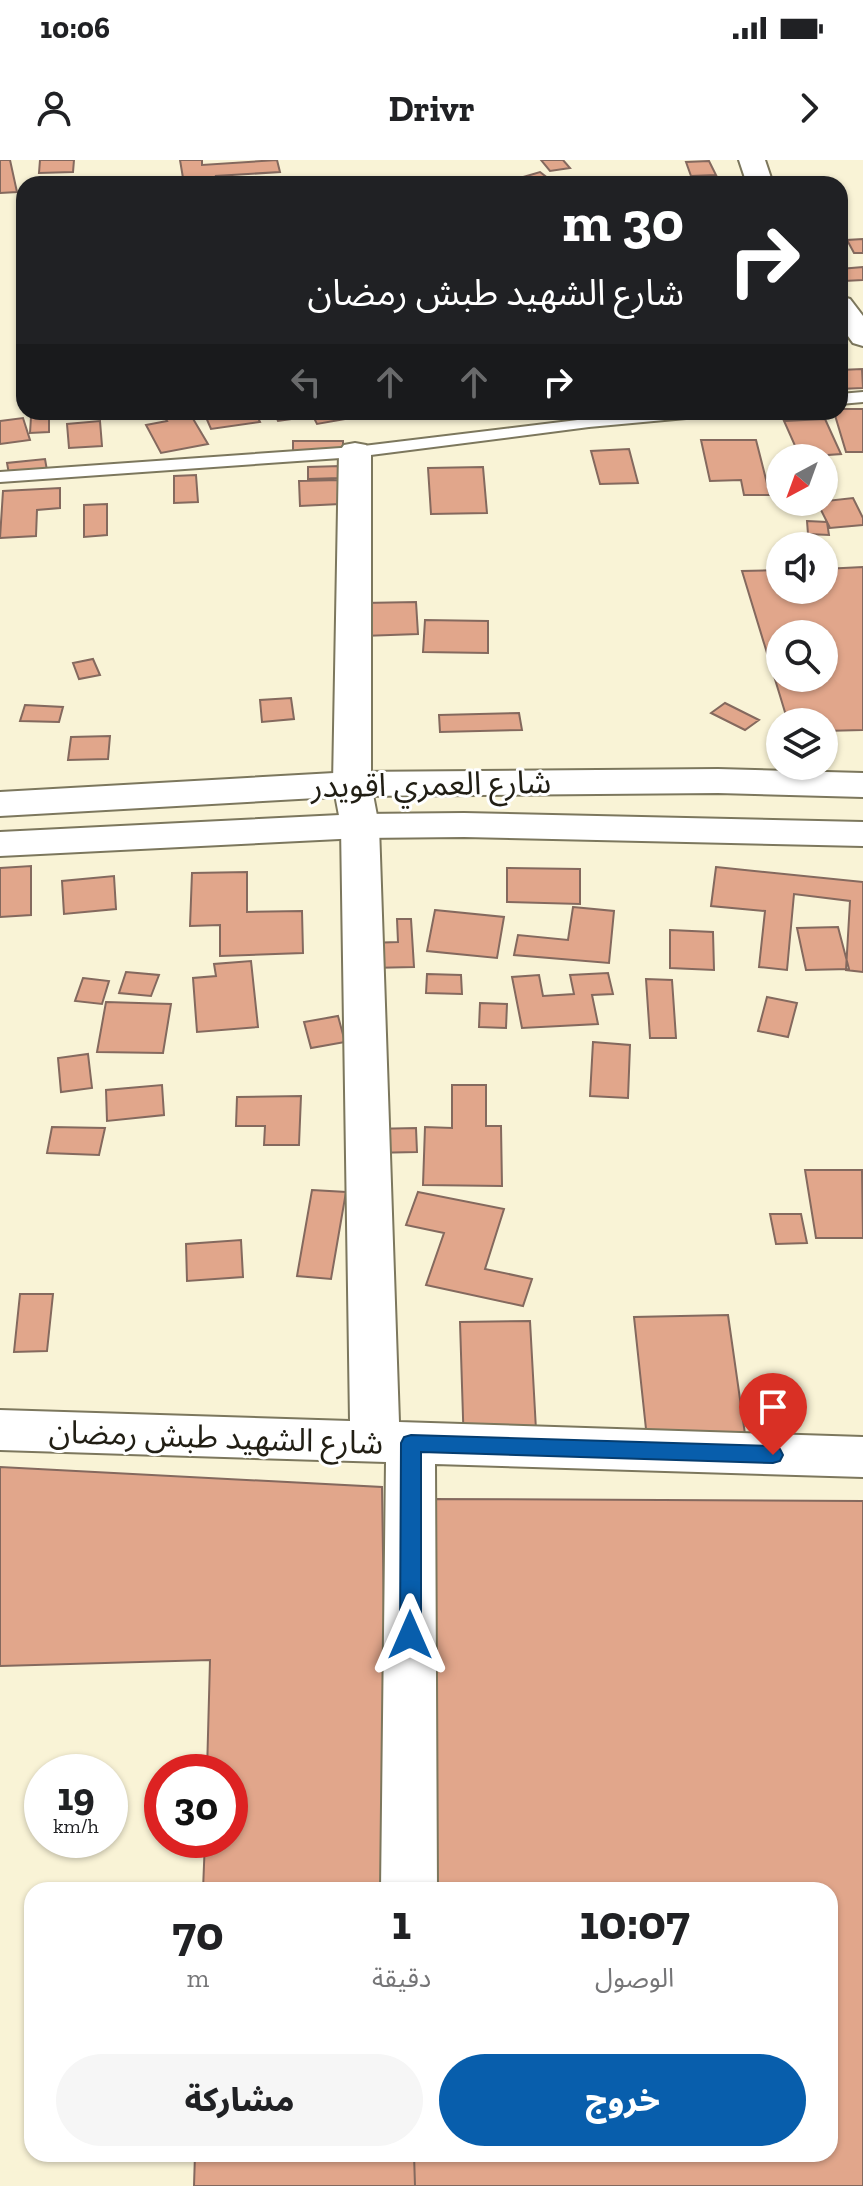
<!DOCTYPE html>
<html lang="ar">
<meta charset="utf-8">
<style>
:root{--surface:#fff;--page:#f6f6f6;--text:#202124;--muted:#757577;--accent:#085eac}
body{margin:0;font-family:"Zilla Slab","Noto Sans Arabic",serif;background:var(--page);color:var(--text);direction:rtl;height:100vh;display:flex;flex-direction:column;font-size:30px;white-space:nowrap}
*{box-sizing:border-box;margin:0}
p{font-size:26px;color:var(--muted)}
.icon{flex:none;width:44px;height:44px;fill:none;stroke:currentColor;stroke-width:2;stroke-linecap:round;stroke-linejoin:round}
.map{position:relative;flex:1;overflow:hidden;direction:ltr}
.details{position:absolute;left:24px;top:1722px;width:814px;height:280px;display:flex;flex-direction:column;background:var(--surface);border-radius:24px;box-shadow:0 2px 6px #0004;direction:rtl}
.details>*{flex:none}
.hud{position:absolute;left:16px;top:16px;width:832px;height:244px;border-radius:24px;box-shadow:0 2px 6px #0004;direction:rtl;background:#202124;color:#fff;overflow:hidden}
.needle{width:52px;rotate:221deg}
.buttons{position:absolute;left:766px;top:284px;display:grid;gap:16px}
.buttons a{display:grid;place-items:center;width:72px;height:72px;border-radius:50%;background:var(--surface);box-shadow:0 2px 6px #0004;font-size:40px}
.speed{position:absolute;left:24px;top:1594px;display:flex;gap:16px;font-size:40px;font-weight:700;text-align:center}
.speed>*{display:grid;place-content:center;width:104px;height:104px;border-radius:50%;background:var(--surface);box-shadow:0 2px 6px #0004;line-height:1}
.speed small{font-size:20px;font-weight:400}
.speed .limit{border:12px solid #d22;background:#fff;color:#111}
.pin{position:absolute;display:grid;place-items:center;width:68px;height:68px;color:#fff;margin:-82px -34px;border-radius:50% 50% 50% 0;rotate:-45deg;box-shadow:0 0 8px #0007}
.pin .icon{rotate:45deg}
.me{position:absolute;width:88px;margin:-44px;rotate:0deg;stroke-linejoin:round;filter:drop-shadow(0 0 6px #0008)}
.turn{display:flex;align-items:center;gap:28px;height:168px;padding:0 32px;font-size:36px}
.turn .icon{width:104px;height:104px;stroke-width:2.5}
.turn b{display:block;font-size:56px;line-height:68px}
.lanes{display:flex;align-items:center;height:76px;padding:0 32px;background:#0003;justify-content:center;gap:40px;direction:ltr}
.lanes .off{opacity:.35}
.eta{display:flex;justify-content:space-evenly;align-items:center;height:136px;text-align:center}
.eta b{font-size:48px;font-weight:800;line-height:56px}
.primary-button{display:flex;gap:16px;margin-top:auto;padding:16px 32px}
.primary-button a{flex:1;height:92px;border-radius:48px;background:var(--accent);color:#fff;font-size:32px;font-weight:800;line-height:92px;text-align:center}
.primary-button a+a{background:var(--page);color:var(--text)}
.status{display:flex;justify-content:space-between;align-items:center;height:56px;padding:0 40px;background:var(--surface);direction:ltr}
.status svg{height:22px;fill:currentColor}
header{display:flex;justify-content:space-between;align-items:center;height:104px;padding:0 32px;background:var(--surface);font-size:36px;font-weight:800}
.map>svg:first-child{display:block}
.building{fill:#e1a68b;stroke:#84695e;stroke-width:2;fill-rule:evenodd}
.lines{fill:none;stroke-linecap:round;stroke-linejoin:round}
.service-casing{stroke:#7c775d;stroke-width:4}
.minor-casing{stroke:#7c775d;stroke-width:4}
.tertiary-casing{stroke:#7c775d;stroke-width:4}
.service{fill:#fff;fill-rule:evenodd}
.minor{fill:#fff;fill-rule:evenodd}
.tertiary{fill:#fff;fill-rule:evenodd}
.route{fill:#085eac;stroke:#053d70;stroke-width:2}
.labels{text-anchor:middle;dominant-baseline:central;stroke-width:6;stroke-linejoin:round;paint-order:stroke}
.street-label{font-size:32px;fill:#211e14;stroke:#fff}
</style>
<div class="status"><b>10:06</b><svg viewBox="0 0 49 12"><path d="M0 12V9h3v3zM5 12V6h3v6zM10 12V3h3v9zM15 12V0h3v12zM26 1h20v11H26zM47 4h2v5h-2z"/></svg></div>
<header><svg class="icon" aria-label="forward" viewBox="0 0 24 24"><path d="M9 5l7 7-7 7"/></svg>Drivr<svg class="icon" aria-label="person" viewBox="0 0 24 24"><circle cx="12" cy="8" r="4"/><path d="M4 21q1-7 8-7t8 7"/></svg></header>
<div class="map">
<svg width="863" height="2026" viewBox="0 0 863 2026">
<rect width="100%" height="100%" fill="#f9f3d6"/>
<!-- building -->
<path class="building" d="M0,0H10L17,32L0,33Z
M40,0H74L73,12L39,13Z
M180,0H202V5L277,0L280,12L216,16L218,24H184Z
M541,0H563L570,8L550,11Z
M709,1L716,15L691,16L686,2Z
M540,12L549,19L528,24L520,18Z
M863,79V93H854L847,80Z
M863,107V120L844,121L840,116V109Z
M862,209L863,228L840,229V210Z
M840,249H863V292H846L834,252H840Z
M161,252H189L208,284L161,293L146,265L167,261Z
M229,252H255L260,262L211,269L205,255Z
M274,252H341L345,259L317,264L313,256L278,261Z
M49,256V272L30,273L31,257Z
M23,258L30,280L0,284V261Z
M825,259L841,294L800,297L784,261Z
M100,261L102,286L69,288L67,264Z
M701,280H756L770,335H744L741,320L710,321Z
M293,281H343V293L293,294Z
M629,289L638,323L600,324L591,291Z
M45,299L48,316L10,320L7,303Z
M340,306V318L308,319V307Z
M483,307L487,353L431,354L428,308Z
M196,315L198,342L174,343V316Z
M339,320L340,344L300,346L299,321Z
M60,328V348L37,350L36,376L0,378L3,331Z
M853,338L863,358V365L830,368L817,342Z
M107,344V375L84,377V345Z
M807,361L827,362L829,375L808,374Z
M863,407V570L824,571V562H788L742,411L780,410V430H824V409ZM780,474H824V518H780Z
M416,442L418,474L363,476V443Z
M425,460L488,461V493L423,492Z
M93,499L100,515L79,519L73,503Z
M291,538L294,559L262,562L260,540Z
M725,543L759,560L745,570L711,553Z
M25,545L63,547L59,562L20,561Z
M519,553L522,570L440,572L439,555Z
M110,576L108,599L68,600L71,577Z
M31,706V755L0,757V708Z
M716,707L863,722V812L846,810L850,741L794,734L787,810L759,807L765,751L711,746Z
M507,708L580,709V744L507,742Z
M247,712V752L302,751L303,793L220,796V765L190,766L192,713Z
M114,716L116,749L64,754L62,721Z
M573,747L614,751L609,803L514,795L518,775L568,780Z
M435,750L504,757L497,798L427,791Z
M397,759H411L414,807L369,808L368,783L398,782Z
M838,767L849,809L806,810L797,768Z
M670,770L713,772L714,810L670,808Z
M251,801L258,867L197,872L193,818L216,816L214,804Z
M126,812L159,815L151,836L119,833Z
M608,813L613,834L592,835L598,864L522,868L512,817L539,815L543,836L574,834L570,815Z
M427,814L461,815L462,834L426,833Z
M83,818L109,821L102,844L75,841Z
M646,819L672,820L676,878H650Z
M767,837L797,843L788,877L758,871Z
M106,842L171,844L163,893L97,892Z
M480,843L507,844L506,868L479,867Z
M338,856L345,882L311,888L304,862Z
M593,882L630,885L628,938L590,936Z
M88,894L92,928L61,932L58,898Z
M162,925L164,955L107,961L106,930Z
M452,925H486V966H501L502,1026L423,1025L425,967L452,968Z
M301,936L299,985H264L265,966H236L237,937Z
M52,967L105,968L99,995L47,993Z
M416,968L417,992L370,993V969Z
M805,1010H862L863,1078H816Z
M312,1030L346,1032L331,1119L297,1116Z
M418,1032L504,1049L485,1109L532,1119L523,1146L426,1125L444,1073L406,1065Z
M770,1054H801L807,1083L776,1084Z
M241,1080L243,1117L187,1121L186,1084Z
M20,1134H53L47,1191L14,1192Z
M728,1155L748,1295L649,1297L634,1157Z
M530,1161L537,1288L464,1289L460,1162Z
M0,1307L382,1327L388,1730H203L205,1680H230V1612H207L210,1500L0,1506Z
M430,1339L863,1341V2026H415L414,1994H830V1730H419Z
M195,1994H414L415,2026H194Z"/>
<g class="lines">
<defs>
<path id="service" d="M863,232V242L840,244V234Z
M643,252H705L697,257L589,267L355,297L0,322V312L355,287Z"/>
<path id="minor" d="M739,0H765L773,24H747Z
M840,136L850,139L863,156V186L853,183L840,165Z
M355,283L366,285L371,292V624L379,666L399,1262L863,1277V1317L435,1304L437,1730H381L386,1302L0,1290V1250L350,1261L341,666L333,624L339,292L344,285Z"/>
<path id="tertiary" d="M718,609L863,613V637L718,633L352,636L0,656V632L352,612Z
M464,653L863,662V686L464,677L360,678L0,696V672L360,654Z"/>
</defs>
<!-- service casing -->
<use href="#service" class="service-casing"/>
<!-- minor casing -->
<use href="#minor" class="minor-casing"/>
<!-- tertiary casing -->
<use href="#tertiary" class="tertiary-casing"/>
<!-- service -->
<use href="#service" class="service"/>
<!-- minor -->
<use href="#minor" class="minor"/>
<!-- tertiary -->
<use href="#tertiary" class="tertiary"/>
</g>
<!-- route -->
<path class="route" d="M411,1275L773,1286L780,1289L783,1295L780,1301L773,1303L421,1292V1475L418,1481L410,1484L403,1481L400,1475L401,1283L404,1277Z"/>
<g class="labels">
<!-- street labels -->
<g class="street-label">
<text transform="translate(431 624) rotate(-1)">شارع العمري اقويدر</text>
<text transform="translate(216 1277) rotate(2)">شارع الشهيد طبش رمضان</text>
</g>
</g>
</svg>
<div class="buttons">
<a><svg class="needle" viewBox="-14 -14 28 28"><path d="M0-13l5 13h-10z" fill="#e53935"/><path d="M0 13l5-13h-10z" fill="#757577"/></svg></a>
<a><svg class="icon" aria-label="sound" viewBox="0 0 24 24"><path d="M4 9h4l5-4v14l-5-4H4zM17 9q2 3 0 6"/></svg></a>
<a><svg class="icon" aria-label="search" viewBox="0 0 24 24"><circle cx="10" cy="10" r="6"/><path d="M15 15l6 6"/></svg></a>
<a><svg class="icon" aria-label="layers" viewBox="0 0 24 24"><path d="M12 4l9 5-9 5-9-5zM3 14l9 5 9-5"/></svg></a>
</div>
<div class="speed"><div>19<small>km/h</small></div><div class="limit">30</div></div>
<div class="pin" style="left:773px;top:1295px;background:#d93025"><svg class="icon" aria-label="arrive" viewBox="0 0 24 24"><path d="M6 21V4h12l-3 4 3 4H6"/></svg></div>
<svg class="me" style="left:410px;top:1475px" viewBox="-20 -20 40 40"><path d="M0-17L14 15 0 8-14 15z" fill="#085eac" stroke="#fff" stroke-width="4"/></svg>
<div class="hud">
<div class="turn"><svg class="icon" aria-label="right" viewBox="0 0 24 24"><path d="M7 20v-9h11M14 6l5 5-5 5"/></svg><div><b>30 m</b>شارع الشهيد طبش رمضان</div></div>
<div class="lanes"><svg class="icon off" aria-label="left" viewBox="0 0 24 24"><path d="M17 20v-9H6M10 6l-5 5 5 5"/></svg><svg class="icon off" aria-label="ahead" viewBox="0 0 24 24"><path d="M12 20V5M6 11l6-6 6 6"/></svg><svg class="icon off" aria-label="ahead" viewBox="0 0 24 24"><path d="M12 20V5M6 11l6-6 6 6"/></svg><svg class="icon" aria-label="right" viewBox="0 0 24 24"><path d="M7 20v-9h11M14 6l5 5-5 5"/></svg></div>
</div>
<section class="details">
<div class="eta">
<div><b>10:07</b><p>الوصول</p></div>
<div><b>1</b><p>دقيقة</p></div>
<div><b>70</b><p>m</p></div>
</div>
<div class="primary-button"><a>خروج</a><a>مشاركة</a></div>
</section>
</div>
